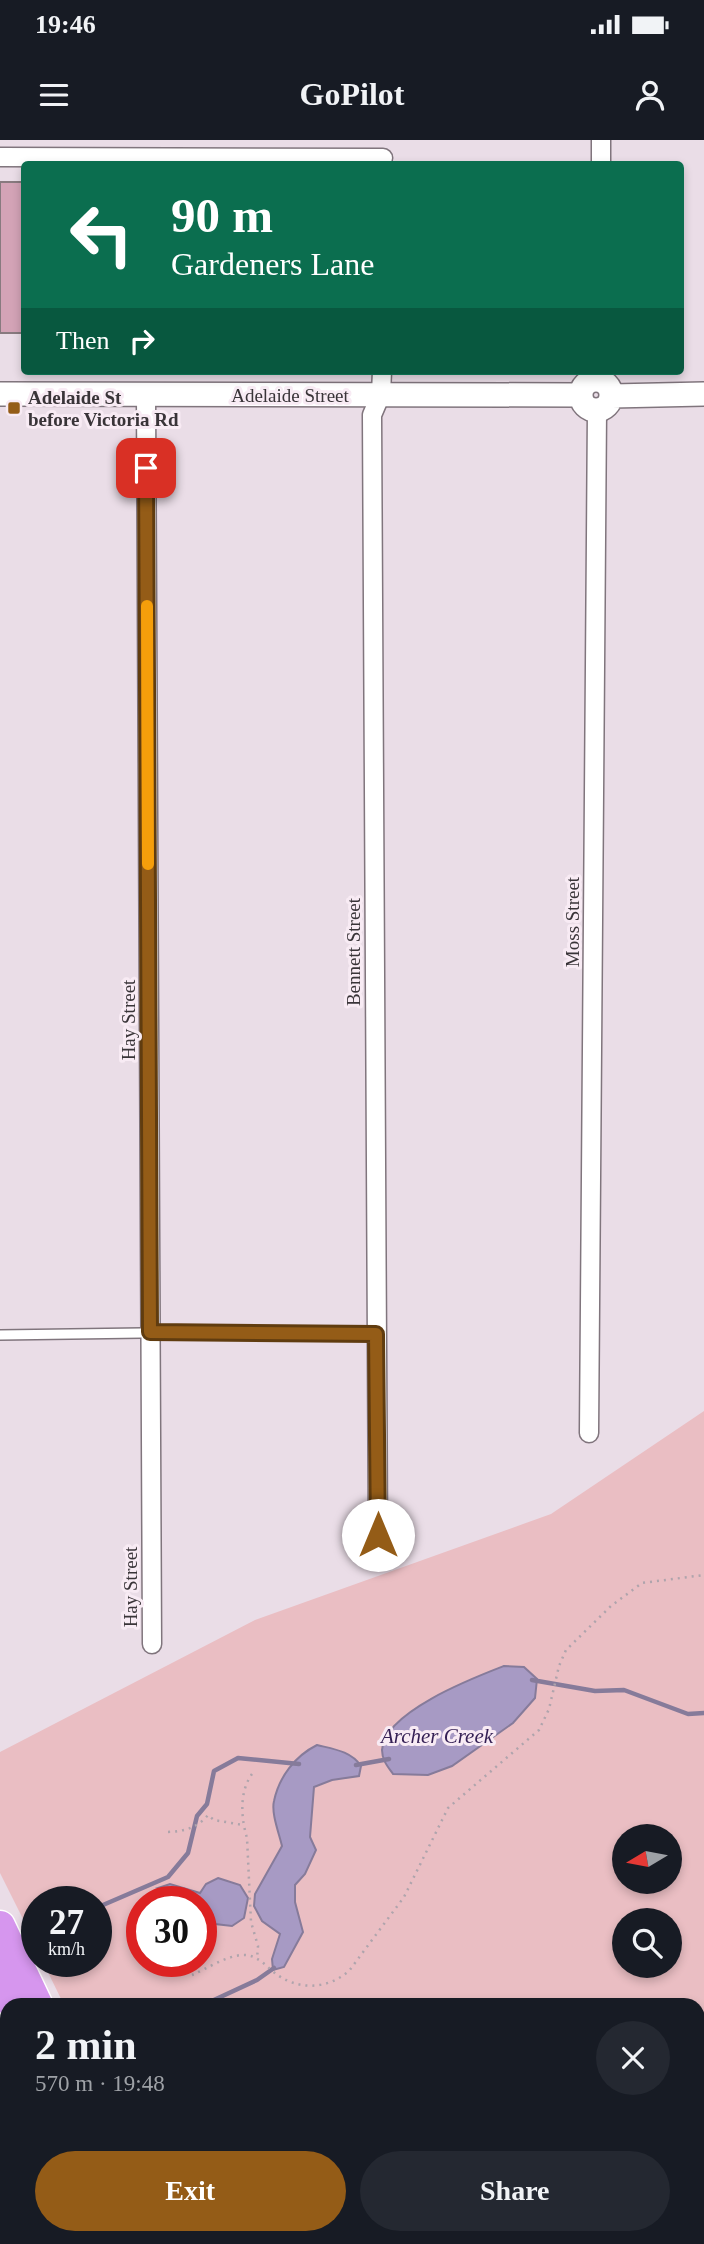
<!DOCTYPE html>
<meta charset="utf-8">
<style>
:root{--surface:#171b24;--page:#242831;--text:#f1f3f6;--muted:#9ea1a6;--accent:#945c17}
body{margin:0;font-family:"Times New Roman",serif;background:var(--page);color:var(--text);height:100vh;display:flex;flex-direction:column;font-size:26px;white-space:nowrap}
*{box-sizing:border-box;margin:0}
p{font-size:23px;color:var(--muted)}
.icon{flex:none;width:38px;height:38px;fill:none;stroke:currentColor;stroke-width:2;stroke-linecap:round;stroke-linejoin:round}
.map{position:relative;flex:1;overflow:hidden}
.sheet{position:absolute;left:0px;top:1858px;width:705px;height:247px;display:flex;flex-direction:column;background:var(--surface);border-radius:21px 21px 0 0;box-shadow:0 4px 10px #0003}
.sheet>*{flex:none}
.hud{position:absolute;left:21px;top:21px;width:663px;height:214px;border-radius:7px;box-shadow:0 4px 10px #0003;background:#0b6e4f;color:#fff;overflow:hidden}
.needle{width:46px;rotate:260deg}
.tools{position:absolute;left:612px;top:1684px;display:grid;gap:14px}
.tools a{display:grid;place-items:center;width:70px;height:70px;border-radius:50%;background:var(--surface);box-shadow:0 4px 10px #0003;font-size:35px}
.speed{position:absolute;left:21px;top:1746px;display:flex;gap:14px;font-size:35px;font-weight:700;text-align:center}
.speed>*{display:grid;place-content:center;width:91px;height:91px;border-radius:50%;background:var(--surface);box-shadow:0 4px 10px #0003;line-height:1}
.speed small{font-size:18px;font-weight:400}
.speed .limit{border:10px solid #d22;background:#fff;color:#111}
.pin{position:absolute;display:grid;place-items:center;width:60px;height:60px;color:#fff;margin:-30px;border-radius:14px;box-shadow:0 4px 10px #0006}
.me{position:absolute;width:77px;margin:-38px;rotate:0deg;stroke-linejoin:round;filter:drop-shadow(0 0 5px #0008)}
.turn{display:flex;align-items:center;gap:24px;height:147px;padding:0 35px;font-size:32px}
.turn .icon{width:91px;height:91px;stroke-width:2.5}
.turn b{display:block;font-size:49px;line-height:60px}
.then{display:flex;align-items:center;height:66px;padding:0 35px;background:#0003;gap:14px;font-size:26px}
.round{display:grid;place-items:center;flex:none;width:74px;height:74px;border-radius:37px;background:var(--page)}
.headline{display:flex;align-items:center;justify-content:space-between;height:119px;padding:0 35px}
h1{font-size:42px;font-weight:700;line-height:52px}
.button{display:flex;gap:14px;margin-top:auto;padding:14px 35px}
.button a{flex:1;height:80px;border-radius:42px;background:var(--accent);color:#fff;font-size:28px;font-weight:700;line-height:80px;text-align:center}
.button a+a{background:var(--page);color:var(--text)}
.status{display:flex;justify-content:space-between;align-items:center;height:49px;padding:0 35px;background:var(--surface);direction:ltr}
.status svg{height:19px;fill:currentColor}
header{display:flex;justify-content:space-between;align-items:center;height:91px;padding:0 35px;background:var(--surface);font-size:32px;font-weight:700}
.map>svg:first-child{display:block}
.green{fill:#eabec3;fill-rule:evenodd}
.water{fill:#a79ac4;stroke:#867b9a;stroke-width:2}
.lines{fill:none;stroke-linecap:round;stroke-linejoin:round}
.stream{stroke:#867b9a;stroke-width:4.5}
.building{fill:#d3a3b6;stroke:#887a7f;stroke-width:2}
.service-casing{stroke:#80757d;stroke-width:12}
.minor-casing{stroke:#80757d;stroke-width:21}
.tertiary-casing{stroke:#80757d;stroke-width:26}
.trunk-casing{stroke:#fff;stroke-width:33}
.path{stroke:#afa4ac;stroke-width:2.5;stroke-dasharray:2 5;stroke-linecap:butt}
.service{stroke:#fff;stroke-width:9}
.minor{stroke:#fff;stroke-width:18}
.tertiary{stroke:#fff;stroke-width:23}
.trunk{stroke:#d696ee;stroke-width:30}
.route-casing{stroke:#603c0f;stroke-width:18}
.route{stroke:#945c17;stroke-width:12}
.slow{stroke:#f59e0b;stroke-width:12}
.poi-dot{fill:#945c17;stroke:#f8ebf4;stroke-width:2.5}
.labels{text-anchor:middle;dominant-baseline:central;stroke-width:6;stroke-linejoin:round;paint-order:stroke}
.street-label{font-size:19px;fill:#393438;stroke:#f8ebf4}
.poi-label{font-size:19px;font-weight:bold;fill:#393438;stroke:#f8ebf4;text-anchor:start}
.water-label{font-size:21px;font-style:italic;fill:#341f54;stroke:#f8ebf4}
</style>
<div class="status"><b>19:46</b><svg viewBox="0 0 49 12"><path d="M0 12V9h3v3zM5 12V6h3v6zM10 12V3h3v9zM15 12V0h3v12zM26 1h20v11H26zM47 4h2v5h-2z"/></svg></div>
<header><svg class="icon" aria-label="menu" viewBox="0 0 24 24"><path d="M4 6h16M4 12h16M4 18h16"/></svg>GoPilot<svg class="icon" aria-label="person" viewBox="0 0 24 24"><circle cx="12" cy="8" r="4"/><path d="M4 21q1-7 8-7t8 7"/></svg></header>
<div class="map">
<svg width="704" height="2104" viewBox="0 0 704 2104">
<rect width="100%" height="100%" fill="#eadde7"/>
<!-- green -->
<path class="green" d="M704,1271V2104H178L176,2098H698V1866L64,1865L43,1822H96V1762H37V1807L0,1733V1612L255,1480L551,1374ZM625,1696H670V1741H625ZM142,1762H201V1822H142ZM625,1780H670V1825H625Z
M0,1877L7,1892V2037L0,2041Z"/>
<!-- water -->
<path class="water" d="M504,1526L524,1527L537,1539L535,1558L513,1583L452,1626L428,1635L393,1634C388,1627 382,1620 382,1610C384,1572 473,1538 504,1526Z
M317,1605C333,1609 351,1611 361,1626L359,1636L332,1640L314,1647L310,1697L316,1710L305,1734L295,1745V1762L303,1792L284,1827L273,1830L272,1819L280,1794L262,1781L254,1766L255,1754L282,1706C279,1693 271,1673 274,1661C279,1637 295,1616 317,1605Z
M218,1738L240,1745L248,1758L244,1778L232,1786L215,1784L201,1770V1762L158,1748L170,1744L200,1753L206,1744Z"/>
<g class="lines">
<!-- stream -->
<path class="stream" d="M532,1540L595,1551L624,1550L688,1574L704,1573
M356,1625L389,1619
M96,1768L168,1737L188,1713L197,1676L207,1664L214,1631L238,1618L299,1624
M201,1866L257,1840L274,1828
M0,1953L7,1950"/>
</g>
<!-- building -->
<path class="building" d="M0,42H24V193H0Z"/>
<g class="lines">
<defs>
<path id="service" d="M0,1195L213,1192L376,1194
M310,2098L312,2104"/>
<path id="minor" d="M0,17L383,18
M601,24V0
M600,231V240
M146,255L152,1504
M589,1293L597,270
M378,1395L372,275L381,254L382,231"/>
<path id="tertiary" d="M581 255a15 15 0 1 1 30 0a15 15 0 1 1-30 0Z
M0,254L581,255
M612,256L704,254"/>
<path id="trunk" d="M0,1786L38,1866
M0,1834L14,1866
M129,2098L131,2104
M152,2098L155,2104"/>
</defs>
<!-- service casing -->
<use href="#service" class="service-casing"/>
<!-- minor casing -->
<use href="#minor" class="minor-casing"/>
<!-- tertiary casing -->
<use href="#tertiary" class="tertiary-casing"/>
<!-- trunk casing -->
<use href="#trunk" class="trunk-casing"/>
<!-- path -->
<path class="path" d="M252,1634C239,1652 241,1678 247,1698L251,1782L258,1806L257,1819
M168,1692C185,1691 197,1688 208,1675L214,1680L243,1685
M192,1835C206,1829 226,1816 242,1815C258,1814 267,1828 279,1836C302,1851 329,1848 349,1831L404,1757L448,1668L539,1590L549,1569L559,1526L566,1510L611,1466L642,1443L704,1435
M478,2098L483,2104
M492,2104L494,2098"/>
<!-- service -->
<use href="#service" class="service"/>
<!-- minor -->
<use href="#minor" class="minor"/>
<!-- tertiary -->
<use href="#tertiary" class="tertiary"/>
<!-- trunk -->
<use href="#trunk" class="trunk"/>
</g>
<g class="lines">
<defs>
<path id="route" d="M146,328L150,1192L376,1194L378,1395"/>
</defs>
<!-- route casing -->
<use href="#route" class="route-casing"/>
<!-- route -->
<use href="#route" class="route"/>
<!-- slow -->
<path class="slow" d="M147,466L148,724"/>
</g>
<!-- markers -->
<rect class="poi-dot" x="7" y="261" width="14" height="14" rx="3.5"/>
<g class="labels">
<!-- street labels -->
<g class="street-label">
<text x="290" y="255">Adelaide Street</text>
<text transform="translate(572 782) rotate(-90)">Moss Street</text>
<text transform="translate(353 812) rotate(-90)">Bennett Street</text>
<text transform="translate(128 880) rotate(-90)">Hay Street</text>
<text transform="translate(130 1447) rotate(-90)">Hay Street</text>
</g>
<!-- poi labels -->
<g class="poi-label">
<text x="28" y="257">Adelaide St<tspan x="28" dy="22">before Victoria Rd</tspan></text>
</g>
<!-- water labels -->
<g class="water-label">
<text x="437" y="1596">Archer Creek</text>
</g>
</g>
</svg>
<div class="tools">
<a><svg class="needle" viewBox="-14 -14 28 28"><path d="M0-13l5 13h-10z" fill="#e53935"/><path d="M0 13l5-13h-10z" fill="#9ea1a6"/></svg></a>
<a><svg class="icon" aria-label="search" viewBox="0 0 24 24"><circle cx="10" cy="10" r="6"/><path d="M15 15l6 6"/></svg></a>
</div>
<div class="speed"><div>27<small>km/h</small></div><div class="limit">30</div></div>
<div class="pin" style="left:146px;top:328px;background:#d93025"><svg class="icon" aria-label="arrive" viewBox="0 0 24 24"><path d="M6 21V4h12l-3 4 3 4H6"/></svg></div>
<svg class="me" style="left:378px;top:1395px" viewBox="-20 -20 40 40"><circle r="19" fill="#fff"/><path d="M0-13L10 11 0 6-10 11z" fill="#945c17"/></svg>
<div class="hud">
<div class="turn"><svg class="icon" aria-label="left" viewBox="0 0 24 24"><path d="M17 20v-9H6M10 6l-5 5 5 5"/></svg><div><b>90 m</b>Gardeners Lane</div></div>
<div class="then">Then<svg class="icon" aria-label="right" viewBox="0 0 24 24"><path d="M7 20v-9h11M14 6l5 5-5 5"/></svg></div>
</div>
<section class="sheet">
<div class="headline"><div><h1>2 min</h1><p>570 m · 19:48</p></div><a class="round"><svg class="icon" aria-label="close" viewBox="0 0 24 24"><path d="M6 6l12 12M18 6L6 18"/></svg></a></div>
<div class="button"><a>Exit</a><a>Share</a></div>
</section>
</div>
